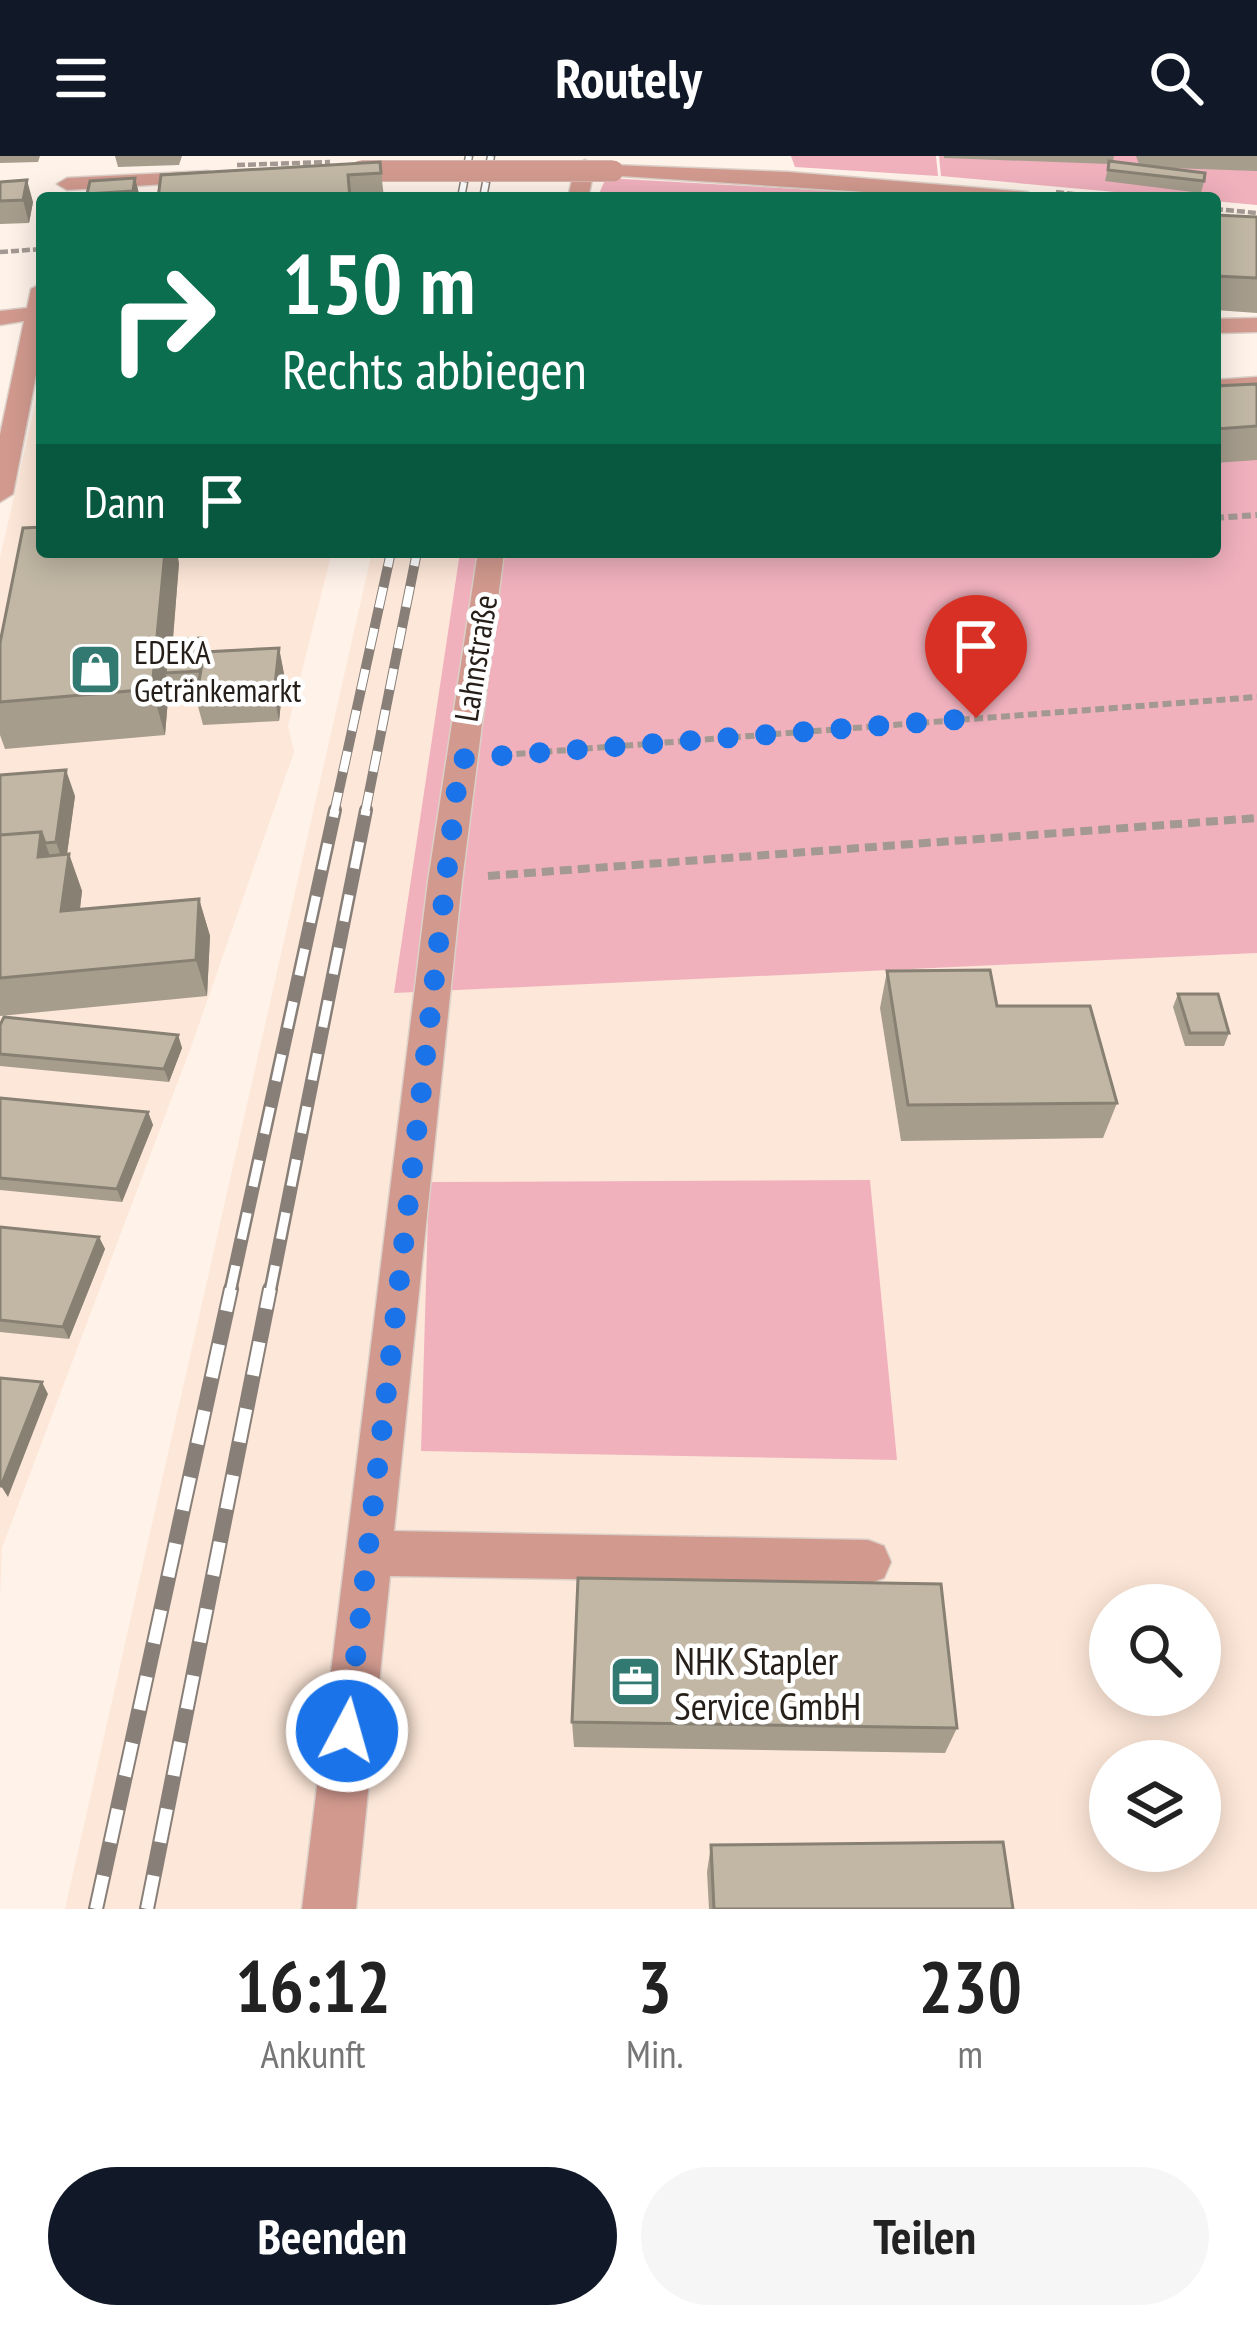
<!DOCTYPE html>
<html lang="de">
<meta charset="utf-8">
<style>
:root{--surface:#fff;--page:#f6f6f6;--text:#222;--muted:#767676;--accent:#111827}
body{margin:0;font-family:"PT Sans Narrow",sans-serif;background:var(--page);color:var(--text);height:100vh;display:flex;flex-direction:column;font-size:45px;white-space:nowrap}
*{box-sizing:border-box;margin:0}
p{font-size:39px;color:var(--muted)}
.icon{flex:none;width:66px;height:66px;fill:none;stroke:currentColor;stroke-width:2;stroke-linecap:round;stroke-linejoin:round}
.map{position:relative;height:1753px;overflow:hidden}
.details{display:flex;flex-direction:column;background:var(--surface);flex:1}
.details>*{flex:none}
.top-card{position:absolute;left:36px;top:36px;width:1185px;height:366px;border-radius:12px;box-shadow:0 6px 30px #0003;background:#0b6e4f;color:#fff;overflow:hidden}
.fabs{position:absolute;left:1089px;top:1428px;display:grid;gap:24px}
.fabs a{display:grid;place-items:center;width:132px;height:132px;border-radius:50%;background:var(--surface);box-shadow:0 6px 30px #0003;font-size:60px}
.pin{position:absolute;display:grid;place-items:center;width:102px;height:102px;color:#fff;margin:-123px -51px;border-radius:50% 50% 50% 0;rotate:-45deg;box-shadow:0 0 12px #0007}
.pin .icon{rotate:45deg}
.me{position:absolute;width:132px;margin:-66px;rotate:6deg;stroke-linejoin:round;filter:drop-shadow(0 0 9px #0008)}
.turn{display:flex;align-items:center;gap:42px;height:252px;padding:0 48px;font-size:54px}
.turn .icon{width:156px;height:156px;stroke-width:2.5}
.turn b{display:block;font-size:84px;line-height:102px}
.then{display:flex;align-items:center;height:114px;padding:0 48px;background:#0003;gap:24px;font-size:45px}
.eta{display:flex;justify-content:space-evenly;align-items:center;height:204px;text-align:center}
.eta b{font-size:72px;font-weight:800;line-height:84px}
.cta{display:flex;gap:24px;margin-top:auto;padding:24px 48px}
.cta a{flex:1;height:138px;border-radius:72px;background:var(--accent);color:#fff;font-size:48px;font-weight:800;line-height:138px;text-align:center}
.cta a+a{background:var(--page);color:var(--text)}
header{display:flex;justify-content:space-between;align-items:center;height:156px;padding:0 48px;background:var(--accent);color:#fff;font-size:54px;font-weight:800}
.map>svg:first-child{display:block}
.built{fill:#fde7d8;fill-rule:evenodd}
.green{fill:#f0b1bd}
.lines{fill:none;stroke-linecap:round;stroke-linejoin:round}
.minor-casing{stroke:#dbd0c8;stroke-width:3}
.path-far2{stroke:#a39992;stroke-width:4.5;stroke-dasharray:8 3;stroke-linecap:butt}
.path-far1{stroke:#a39992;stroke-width:6;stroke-dasharray:9 4.5;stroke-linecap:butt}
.path{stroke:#a39992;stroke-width:8;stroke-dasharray:12 6;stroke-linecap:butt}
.minor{fill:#d29a8f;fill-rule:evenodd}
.rail-far3-casing{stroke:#887f78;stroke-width:9}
.rail-far2-casing{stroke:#887f78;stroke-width:10}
.rail-far1-casing{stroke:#887f78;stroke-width:14}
.rail-casing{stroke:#887f78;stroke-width:16}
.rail-far3{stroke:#fff;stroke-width:6;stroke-dasharray:16;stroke-linecap:butt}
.rail-far2{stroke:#fff;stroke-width:8;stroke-dasharray:21;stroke-linecap:butt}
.rail-far1{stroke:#fff;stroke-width:9;stroke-dasharray:27;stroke-linecap:butt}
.rail{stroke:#fff;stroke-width:12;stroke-dasharray:34;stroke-linecap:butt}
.minor-bridge-casing{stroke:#dbd0c8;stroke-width:22;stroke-linecap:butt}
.minor-bridge{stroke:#d29a8f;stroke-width:21}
.wall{fill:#a69d8d}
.shaded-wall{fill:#878073}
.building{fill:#c1b7a4;stroke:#878073;stroke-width:3}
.route{stroke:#1a73e8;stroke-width:21;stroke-dasharray:0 37.8}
.labels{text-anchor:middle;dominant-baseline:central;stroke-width:9;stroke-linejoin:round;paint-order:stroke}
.poi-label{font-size:33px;fill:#251e19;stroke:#fff;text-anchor:start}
.street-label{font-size:33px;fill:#251e19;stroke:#fff}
.near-poi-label{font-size:39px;fill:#251e19;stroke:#fff;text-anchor:start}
</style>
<header><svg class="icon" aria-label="menu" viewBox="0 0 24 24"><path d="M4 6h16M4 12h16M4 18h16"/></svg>Routely<svg class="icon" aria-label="search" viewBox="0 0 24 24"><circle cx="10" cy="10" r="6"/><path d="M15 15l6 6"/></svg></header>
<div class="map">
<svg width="1257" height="1753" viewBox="0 0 1257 1753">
<rect width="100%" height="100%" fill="#fef2e9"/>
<!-- built -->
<path class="built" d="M42,218V396H332L288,570L294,596L191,891L2,1392L0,1443V402Z
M372,396H460L395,836L1257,797V1753H65ZM1110,1449H1200V1539H1110ZM1110,1605H1200V1695H1110Z"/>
<!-- green -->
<path class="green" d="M791,0H936L938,20L795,11Z
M939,0H1257V49L941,20Z
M606,22L957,42H597Z
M1257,230V797L394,837L460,396H1215V233Z
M870,1024L897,1304L421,1295L429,1026Z"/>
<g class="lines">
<defs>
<path id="minor" d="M585,4L595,10L588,42H568L575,10Z
M613,9L788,16L1027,36L1037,42H957L606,19V11Z
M208,15L218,21L215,25L67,34L57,28L67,22Z
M42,127V188L13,338L0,346V279L24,165L0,169V155L27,152L31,133Z
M1257,162V176L1215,177V163Z
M1257,221V235L1215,238V224Z
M478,396H504L462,725L394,1375L868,1384L884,1390L891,1406L884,1422L868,1428L390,1420L356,1753H302L428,725Z"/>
</defs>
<!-- minor casing -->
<use href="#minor" class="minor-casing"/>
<!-- path-far2 -->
<path class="path-far2" d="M237,9L330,6
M1056,36L1109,42
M1215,53L1257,57
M0,96L42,93"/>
<!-- path-far1 -->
<path class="path-far1" d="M1215,362L1257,359
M503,599L1257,541"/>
<!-- path -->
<path class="path" d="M488,720L1257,662"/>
<!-- minor -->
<use href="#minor" class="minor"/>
<defs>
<path id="rail-far3" d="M461,42L469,0
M483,42L491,0"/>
<path id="rail-far2" d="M334,657L391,396
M365,657L417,396"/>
<path id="rail-far1" d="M230,1136L335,654
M270,1136L366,654"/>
<path id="rail" d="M96,1753L231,1133
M147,1753L270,1133"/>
</defs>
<!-- rail-far3 casing -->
<use href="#rail-far3" class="rail-far3-casing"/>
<!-- rail-far2 casing -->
<use href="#rail-far2" class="rail-far2-casing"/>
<!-- rail-far1 casing -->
<use href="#rail-far1" class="rail-far1-casing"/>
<!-- rail casing -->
<use href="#rail" class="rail-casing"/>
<!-- rail-far3 -->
<use href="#rail-far3" class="rail-far3"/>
<!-- rail-far2 -->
<use href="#rail-far2" class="rail-far2"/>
<!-- rail-far1 -->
<use href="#rail-far1" class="rail-far1"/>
<!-- rail -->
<use href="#rail" class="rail"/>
<defs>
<path id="minor-bridge" d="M361,15H613"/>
</defs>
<!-- minor-bridge casing -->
<use href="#minor-bridge" class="minor-bridge-casing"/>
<!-- minor-bridge -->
<use href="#minor-bridge" class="minor-bridge"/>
</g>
<!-- wall -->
<path class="wall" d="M0,0H40L38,6L0,7Z
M115,0H182L179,9L118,11Z
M944,0H1114L1113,5L1139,8L1136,0H1257V15L1170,12L1204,25L1201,37L1105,25L1109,8L944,2Z
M380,6L384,42H158Z
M135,22L140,42H88L87,38Z
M0,26L33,46L29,67L0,68Z
M1215,59L1257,61V157L1215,154Z
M1257,228V304L1215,307V230Z
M179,407L173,484L205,496L279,492L284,518L279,565L203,569L196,543L199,529L169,531L165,579L5,593L0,579V487Z
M0,619L75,640L67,698H69L82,735L80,754L199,743L210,780L207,840L0,860Z
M887,815L997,850L1117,947L1103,982L901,985L880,852Z
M1178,838L1229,877L1224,890H1185L1173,851Z
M0,869L178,879L182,892L169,926L0,910Z
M0,942L148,956L153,969L122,1046L0,1034Z
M0,1071L99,1081L105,1093L69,1183L0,1176Z
M572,1566L957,1572L945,1597L574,1591Z
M711,1689L1013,1753H709L707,1716Z"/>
<!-- shaded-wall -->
<path class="shaded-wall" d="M135,22L140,42H135L133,35Z
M27,24L33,46L29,67L23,44Z
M165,396H177L179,407L170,517H165L169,531L165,579L152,533Z
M279,492L284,518L279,565L274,539Z
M66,614L75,640L65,712L56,686Z
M41,676L55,713L38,701Z
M69,698L82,735L75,792L61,755Z
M199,743L210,780L207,840L196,804Z
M178,879L182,892L169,926L164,913Z
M148,956L153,969L122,1046L117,1033Z
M99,1081L105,1093L69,1183L63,1171Z
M42,1226L48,1238L8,1341L1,1330Z"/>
<!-- building -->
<path class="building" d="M1109,5L1205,17L1204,25L1108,14Z
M380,6L381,17L348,19L350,42H158L161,19Z
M135,22L133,35L87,38L90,25Z
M27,24L23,44L0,45V26Z
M1215,59L1257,61V122L1215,120Z
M1257,228V270L1216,273L1215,230Z
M42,371V396H165L152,533L0,546V487L23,372Z
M202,482L200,515L165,517L169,485Z
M279,492L274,539L196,543L204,496Z
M66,614L56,686L45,687L41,676L0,679V619Z
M41,676L38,701L69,698L61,755L199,743L196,804L0,822V679Z
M990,814L997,850H1090L1117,947L908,949L887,815Z
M1178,838H1218L1229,877H1190Z
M4,861L178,879L164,913L0,898V869Z
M0,942L148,956L117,1033L0,1022Z
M0,1071L99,1081L63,1171L0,1164Z
M0,1222L42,1226L1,1330H0Z
M578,1422L941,1428L957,1572L572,1566Z
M1003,1686L1013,1753H714L711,1689Z"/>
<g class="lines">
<!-- route -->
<path class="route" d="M347,1575L460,603L976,562"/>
</g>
<!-- icons -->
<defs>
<symbol id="shop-square" viewBox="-11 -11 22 22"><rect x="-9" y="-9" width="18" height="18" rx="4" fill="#317971" stroke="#fff"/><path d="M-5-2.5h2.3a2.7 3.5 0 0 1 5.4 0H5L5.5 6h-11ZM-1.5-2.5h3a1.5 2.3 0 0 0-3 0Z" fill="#fff"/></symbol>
<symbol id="office-square" viewBox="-11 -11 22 22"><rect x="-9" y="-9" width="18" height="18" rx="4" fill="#317971" stroke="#fff"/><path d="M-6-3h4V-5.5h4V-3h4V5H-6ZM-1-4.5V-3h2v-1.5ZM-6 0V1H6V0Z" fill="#fff"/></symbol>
</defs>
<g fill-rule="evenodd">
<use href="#shop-square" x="66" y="484" width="59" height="59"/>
<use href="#office-square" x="606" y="1496" width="59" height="59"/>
</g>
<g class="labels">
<!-- poi labels -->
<g class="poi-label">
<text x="134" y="495">EDEKA<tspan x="134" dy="38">Getränkemarkt</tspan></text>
</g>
<!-- street labels -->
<g class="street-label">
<text transform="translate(475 502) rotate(-81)">Lahnstraße</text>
</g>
<!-- near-poi labels -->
<g class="near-poi-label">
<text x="674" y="1504">NHK Stapler<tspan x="674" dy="45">Service GmbH</tspan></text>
</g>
</g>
</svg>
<div class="fabs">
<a><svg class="icon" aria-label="search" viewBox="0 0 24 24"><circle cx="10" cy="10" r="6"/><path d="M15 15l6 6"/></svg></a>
<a><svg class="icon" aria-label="layers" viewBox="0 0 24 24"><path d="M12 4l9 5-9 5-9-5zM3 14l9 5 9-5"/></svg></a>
</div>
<div class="pin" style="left:976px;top:562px;background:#d93025"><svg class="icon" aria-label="arrive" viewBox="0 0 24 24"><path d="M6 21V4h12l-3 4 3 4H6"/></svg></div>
<svg class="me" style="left:347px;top:1575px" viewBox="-20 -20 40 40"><circle r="17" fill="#1a73e8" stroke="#fff" stroke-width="3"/><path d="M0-11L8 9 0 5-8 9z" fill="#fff"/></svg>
<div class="top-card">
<div class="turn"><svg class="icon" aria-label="right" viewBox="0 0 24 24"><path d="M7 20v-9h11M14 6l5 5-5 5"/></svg><div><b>150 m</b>Rechts abbiegen</div></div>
<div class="then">Dann<svg class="icon" aria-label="arrive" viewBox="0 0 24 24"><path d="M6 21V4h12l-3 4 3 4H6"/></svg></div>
</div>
</div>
<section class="details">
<div class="eta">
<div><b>16:12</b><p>Ankunft</p></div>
<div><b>3</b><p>Min.</p></div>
<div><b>230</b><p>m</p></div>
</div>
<div class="cta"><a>Beenden</a><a>Teilen</a></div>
</section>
